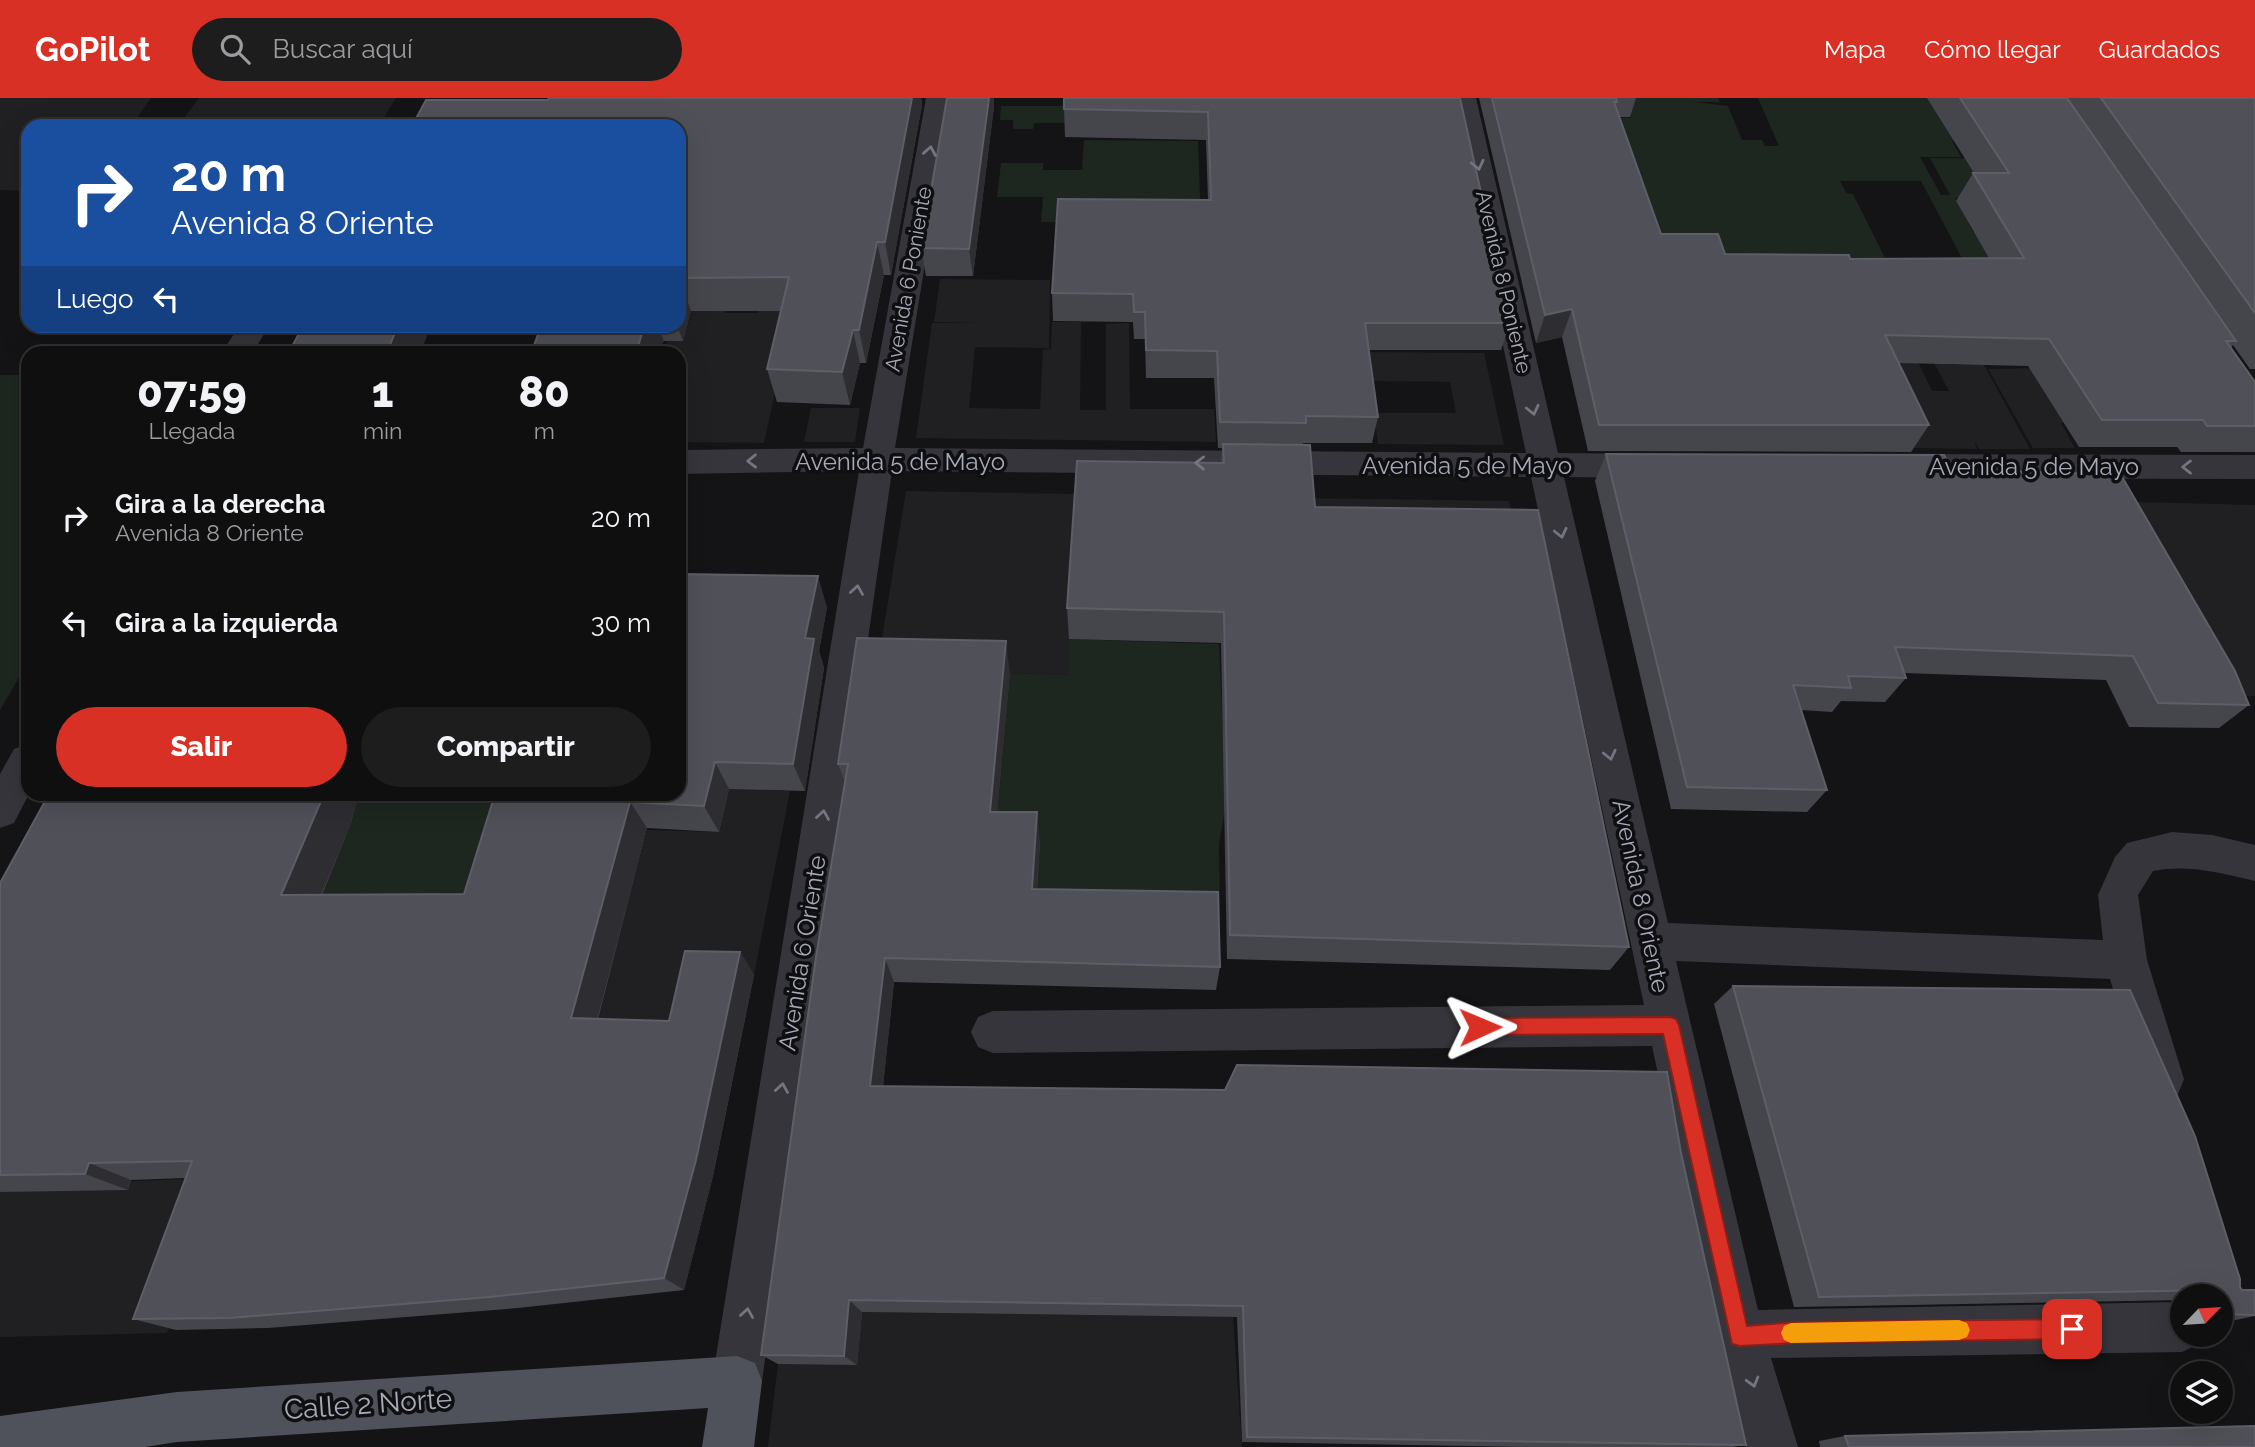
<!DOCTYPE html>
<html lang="es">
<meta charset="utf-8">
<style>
:root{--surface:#0f0f10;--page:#1d1d1e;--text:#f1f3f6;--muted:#9b9c9f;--line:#2f2f30;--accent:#d93025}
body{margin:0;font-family:Raleway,sans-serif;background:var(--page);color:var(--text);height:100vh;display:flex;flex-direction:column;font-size:26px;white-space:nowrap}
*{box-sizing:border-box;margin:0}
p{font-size:23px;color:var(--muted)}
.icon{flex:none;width:38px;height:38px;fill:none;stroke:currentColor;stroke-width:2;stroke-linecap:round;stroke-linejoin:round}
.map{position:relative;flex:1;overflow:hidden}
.sheet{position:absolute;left:21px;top:248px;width:665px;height:455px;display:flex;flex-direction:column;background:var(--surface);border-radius:21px;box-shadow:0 7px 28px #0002,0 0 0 2px var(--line)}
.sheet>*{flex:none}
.banner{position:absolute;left:21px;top:21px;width:665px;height:214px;border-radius:21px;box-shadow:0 7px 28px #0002,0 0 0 2px var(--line);background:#1a4fa0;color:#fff;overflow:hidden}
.needle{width:46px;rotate:65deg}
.buttons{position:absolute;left:2170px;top:1186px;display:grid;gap:14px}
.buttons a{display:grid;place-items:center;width:63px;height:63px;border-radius:50%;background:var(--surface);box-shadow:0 7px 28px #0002,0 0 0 2px var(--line);font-size:35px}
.pin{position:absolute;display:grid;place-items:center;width:60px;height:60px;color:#fff;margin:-30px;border-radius:14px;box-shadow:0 4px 10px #0006}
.me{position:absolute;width:77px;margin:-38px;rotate:89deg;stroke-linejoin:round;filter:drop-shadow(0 0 5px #0008)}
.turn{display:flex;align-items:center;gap:24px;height:147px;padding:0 35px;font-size:32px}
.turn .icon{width:91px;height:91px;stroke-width:2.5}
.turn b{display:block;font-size:49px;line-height:60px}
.then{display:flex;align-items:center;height:66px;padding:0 35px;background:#0003;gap:14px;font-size:26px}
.eta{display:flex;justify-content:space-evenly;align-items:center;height:119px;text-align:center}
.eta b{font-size:42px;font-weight:800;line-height:49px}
.cta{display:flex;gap:14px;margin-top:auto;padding:14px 35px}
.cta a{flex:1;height:80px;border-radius:42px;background:var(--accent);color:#fff;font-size:28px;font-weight:800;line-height:80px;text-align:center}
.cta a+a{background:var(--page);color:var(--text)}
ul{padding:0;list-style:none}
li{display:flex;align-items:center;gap:21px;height:105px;padding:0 35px}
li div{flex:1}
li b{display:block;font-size:26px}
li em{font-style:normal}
header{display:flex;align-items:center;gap:42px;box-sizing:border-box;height:98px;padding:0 35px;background:var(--accent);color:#fff}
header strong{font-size:33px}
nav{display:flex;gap:38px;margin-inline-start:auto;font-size:24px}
.search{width:490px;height:63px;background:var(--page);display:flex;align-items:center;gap:18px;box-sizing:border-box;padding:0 24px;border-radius:38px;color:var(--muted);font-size:26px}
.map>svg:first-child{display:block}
.built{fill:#202023}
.green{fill:#1e2620;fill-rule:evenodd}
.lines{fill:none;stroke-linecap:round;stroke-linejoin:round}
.minor{fill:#35353b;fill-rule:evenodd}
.major{fill:#50525b;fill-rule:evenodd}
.wall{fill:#45454c;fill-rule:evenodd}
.shaded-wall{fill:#2d2d32}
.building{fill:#505058;stroke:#5d5e67;stroke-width:2}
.oneway{stroke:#737580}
.route{fill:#d93025;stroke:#8d1f18;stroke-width:2}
.slow{fill:#f59e0b}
.labels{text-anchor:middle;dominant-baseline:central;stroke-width:7;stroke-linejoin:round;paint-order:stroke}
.far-street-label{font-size:21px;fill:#a5a9b8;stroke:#0f0f11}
.street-label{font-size:24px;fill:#a5a9b8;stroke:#0f0f11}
.near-street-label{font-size:28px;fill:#a5a9b8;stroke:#0f0f11}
</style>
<header>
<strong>GoPilot</strong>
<div class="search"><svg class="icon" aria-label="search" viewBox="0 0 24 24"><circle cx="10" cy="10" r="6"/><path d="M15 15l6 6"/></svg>Buscar aquí</div>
<nav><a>Mapa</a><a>Cómo llegar</a><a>Guardados</a></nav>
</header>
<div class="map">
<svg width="2255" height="1349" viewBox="0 0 2255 1349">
<rect width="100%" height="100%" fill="#141416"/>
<!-- built -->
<path class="built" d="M0,0H151L132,27L140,28H28V93L0,92Z
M199,0H396L379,28H178Z
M940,181L1050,182L1049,250L975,249L969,310L1040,311L1043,252L1051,251L1052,224H1081L1080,312H1106V226L1129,225L1130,311H1214L1216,344L916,340L932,225H985L934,224Z
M1839,190L1897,221L1932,293H1949L1929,256H1944L1950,267H1984L2030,351H1979L1974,342L1977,351L1912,350Z
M761,203H795L764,345L679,344V256H663L667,243H683L694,205H726L725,215H758Z
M1363,254L1484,255L1504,347L1378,346L1374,315H1456L1450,284L1367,283Z
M2060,270L2092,324L2061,325L2075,350H2033L1988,271Z
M811,310H860L855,344H804Z
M906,393L1078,396L1069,541L1070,577L877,571Z
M1306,400L1509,403L1517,445L1309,442Z
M2097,403L2255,407V598L2205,597Z
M729,691L790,693L754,877L687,944L592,941L647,732L718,734Z
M230,1079L167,1235L0,1239V1089Z
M862,1214L1233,1219L1242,1349H768L778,1266Z"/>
<!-- green -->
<path class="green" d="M1625,0H1718L1720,4H1695L1728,8L1742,42H1762L1765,48H1779L1758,0H1997L2024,43H1952L1961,59H1920L1941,97H1950L1930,60L2029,61L2087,101L1955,100L1973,134H2011L2038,187L1652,162L1607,20H1631ZM1840,83H1921L1963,162H1886L1853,96L1846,95Z
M1001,8H1083V25H1034L1033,31H1013V22H1000Z
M1084,42L1198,43L1201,126L1041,124L1043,99H997L1001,65H1043V72H1082Z
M0,277H28V564L0,612Z
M1069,541L1219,546L1226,705L1219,746L1220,822L1215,820L1035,816L995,741L1010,575L1069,577Z
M358,697L525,698L486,820L314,815Z"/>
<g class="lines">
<!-- minor -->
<path class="minor" d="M926,0H952L895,350L1526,355L1450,0H1476L1558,355L1654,356L1666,360L1670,368L1666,376L1654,380L1564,379L1668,825L2103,842L2098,797L2115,759L2127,745L2172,734L2212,737L2255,747V783C2221,775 2188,766 2153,773L2138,797L2147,862L2184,981L2178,996L2162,1003L2146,996L2140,981L2110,881L1676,863L1758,1212L2182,1204V1237H2203L2199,1246L2182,1254L1771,1260L1798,1349H1746L1714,1238L1652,948L993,955L978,949L971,934L978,919L993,913L1644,907L1531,379L892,373L762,1283L755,1301L737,1308L719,1301L712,1283L859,373L679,376V352L863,350Z
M239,228H269L252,256H221Z
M1897,356L2255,357V381L1897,380L1885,376L1881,368L1885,360Z
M28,646L29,696L14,725L0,730V676L14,651Z"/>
<!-- major -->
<path class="major" d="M737,1258L755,1265L762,1283L754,1349H702L708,1310L177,1344L145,1349H0V1318L177,1294Z"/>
</g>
<!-- wall -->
<path class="wall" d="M549,0H921L922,7L891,177H884L866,265H860L850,307L777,304L767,271L781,213H691L683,243H664L660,249L658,256H531L541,228H679V28L548,2Z
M947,0H994V8L973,178H926L921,150Z
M1460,0L1510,225L1501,252H1368L1378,319L1372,345H1303L1315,409L1629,849L1610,872L1227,861L1221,545L1069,541L1067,510L1221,365L1222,350H1218L1214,280H1146L1145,241H1134L1133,224L1053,223L1052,195L1208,102L1206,42L1065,39L1064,11Z
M1479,0H1636L1630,19H1620L1661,136L1725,156L1850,161L1989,160L1956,103L1973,75H1974L1927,0H2255V271H2250L2233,247L2231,250L2255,284V354H2181L2177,349H2079L2028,268L1899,265L1929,327L1911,354L1588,353L1562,239L1536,245Z
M1606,356L1951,371L2249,607L2219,630L2129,629L2106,582L1904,575L1906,580L1885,604L1841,603L1832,614L1801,612L1827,692L1807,714L1671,711L1595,383Z
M827,509L819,553L824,570L805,693L729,691L719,734L647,730L598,921L669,923L740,854L754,877L713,1078L684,1192L518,1210L268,1230L176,1232L133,1221L185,1080L131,1082L128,1092L0,1094V785L49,696H679ZM358,697L495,698L464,796L322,797L351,725Z
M1010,575L997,714L1040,742L1037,791L1220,869L1216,892L894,884L883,988L1681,1055L1746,1347L1732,1349H1530L1242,1344L1237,1219L862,1214L857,1267L778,1266L761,1257L845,684L838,666Z
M1733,888L2240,1189L2242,1192H2255V1218L2221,1225V1199H2182V1202L1794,1209L1714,906Z
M1845,1338L2255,1349H1820L1819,1343Z"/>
<!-- shaded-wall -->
<path class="shaded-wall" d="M912,0H921L922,7L891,177L885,144Z
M989,0H994V8L973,178L969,151Z
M877,144L884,177L866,265L859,232Z
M679,180L691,213L683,243L677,228H679Z
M1572,211L1562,239L1536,245L1545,217Z
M398,228H431L420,256H386Z
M644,228H658L664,243L660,249L658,256H636Z
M853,232L860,265L850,307L842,274Z
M818,478L827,509L819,553L824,570L805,693L793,666L805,540Z
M1006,543L1010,575L995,741L990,714Z
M715,664L729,691L719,734L704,708Z
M324,696L358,697L351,725L311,821L281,797Z
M630,704L647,730L592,941L571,920Z
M1037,714L1040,742L1035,816L1032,791Z
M740,854L754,877L713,1078L684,1192L664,1180Z
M885,860L894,884L881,1008L870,988Z
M89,1065L131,1082L128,1092L85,1076Z
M849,1202L862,1214L857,1267L844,1258Z"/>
<!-- building -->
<path class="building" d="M549,0H912L885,144H877L859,232H853L842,274L767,271L789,179L679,180V28H412L426,2H548Z
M947,0H989L969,151L921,150Z
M1064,0H1460L1510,225H1365L1378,319L1306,318V325L1220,324L1217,253L1146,252L1145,214H1134L1133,196L1052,195L1058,101L1211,102L1208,14L1064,11Z
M1492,0H1616L1617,4H1614L1661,136H1718L1725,156L1849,157L1850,161L2024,160L1973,75H2009L1960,0H2067L2236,243H2226L2255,284V328H2207L2203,322H2102L2049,241L1885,237L1929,327H1599L1572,211L1545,217Z
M2101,0H2255V215Z
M303,228H398L386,256H288Z
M541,228H644L636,256H531Z
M1223,346L1310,347L1315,409L1538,412L1629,849L1230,837L1224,514L1067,510L1077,363L1224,365Z
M1606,356L1944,357L1951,371L2121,377L2235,573L2249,607L2158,605L2133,558L1895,549L1906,580L1848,578L1851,590L1793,587L1827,692L1687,689Z
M679,476L818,478L805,540L814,541L793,666L715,664L704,708L630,704L571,920L669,923L685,853L740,854L696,1062L664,1180L490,1199L229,1220L133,1221L192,1063L89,1065L85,1076L0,1077V785L49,696H324L281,797L464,796L495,696H679Z
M857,540L1006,543L990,714H1037L1032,791L1218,794L1220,869L885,860L870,988L1225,992L1237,967L1667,974L1681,1055L1746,1347L1247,1339L1243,1208L849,1202L844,1258L761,1257L816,859L848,666H838Z
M1733,888L2130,892L2195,1038L2240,1181V1189L2242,1192H2255V1217L2224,1216L2223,1195L2221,1192L1819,1199Z
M2255,1328V1349H1849L1845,1338Z"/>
<!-- one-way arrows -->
<defs><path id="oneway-chevron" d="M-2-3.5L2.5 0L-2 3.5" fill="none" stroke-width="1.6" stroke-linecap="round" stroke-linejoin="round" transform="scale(1.75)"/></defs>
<g class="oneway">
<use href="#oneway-chevron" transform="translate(930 53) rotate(-80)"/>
<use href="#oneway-chevron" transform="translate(1478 67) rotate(77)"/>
<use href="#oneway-chevron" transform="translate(1533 312) rotate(77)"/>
<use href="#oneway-chevron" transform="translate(752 363) rotate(179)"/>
<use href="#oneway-chevron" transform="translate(1200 365) rotate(-179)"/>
<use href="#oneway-chevron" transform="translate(2187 369) rotate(-180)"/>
<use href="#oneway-chevron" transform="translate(1561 435) rotate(77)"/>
<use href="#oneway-chevron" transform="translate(857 492) rotate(-81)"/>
<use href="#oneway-chevron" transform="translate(1610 657) rotate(77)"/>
<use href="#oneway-chevron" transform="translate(823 717) rotate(-81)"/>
<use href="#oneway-chevron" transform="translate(782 990) rotate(-81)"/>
<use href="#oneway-chevron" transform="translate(747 1215) rotate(-81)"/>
<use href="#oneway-chevron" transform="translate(1753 1284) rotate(74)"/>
</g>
<!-- route -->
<path class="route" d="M1670,919L1676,921L1679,927L1747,1228L1797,1224L2072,1221L2080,1224L2083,1231L2080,1238L2072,1241L1797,1245L1740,1248L1732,1246L1663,936L1480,937L1474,935L1471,929L1474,923L1480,920Z"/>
<!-- slow -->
<path class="slow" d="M1959,1222L1967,1225L1970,1232L1967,1239L1959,1242L1791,1245L1784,1242L1781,1235L1784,1228L1791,1225Z"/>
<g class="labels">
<!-- far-street labels -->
<g class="far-street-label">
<text transform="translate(908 181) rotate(-80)">Avenida 6 Poniente</text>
<text transform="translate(1504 184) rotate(77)">Avenida 8 Poniente</text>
</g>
<!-- street labels -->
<g class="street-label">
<text x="900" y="363">Avenida 5 de Mayo</text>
<text x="1467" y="367">Avenida 5 de Mayo</text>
<text x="2034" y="368">Avenida 5 de Mayo</text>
<text transform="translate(1641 798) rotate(78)">Avenida 8 Oriente</text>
<text transform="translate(802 855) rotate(-81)">Avenida 6 Oriente</text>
</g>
<!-- near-street labels -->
<g class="near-street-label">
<text transform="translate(368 1306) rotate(-4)">Calle 2 Norte</text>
</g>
</g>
</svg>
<div class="buttons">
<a><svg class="needle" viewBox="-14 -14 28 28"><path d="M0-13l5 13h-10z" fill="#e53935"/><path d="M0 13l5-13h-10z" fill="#9b9c9f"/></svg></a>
<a><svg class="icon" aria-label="layers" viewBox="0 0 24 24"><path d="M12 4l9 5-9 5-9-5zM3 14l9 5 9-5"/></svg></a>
</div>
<div class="pin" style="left:2072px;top:1231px;background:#d93025"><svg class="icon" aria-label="arrive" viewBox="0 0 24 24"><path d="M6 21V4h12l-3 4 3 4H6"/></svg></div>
<svg class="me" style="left:1480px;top:929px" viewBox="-20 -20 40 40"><path d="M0-17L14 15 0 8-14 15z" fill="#d93025" stroke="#fff" stroke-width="4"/></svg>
<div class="banner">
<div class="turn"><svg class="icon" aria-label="right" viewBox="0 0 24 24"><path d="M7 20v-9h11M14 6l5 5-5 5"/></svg><div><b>20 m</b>Avenida 8 Oriente</div></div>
<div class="then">Luego<svg class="icon" aria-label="left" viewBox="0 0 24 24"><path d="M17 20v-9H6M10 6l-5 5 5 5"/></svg></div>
</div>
<section class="sheet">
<div class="eta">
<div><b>07:59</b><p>Llegada</p></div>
<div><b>1</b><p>min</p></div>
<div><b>80</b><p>m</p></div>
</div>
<ul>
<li><svg class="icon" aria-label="right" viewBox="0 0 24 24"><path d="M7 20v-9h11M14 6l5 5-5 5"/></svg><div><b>Gira a la derecha</b><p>Avenida 8 Oriente</p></div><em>20 m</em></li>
<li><svg class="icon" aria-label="left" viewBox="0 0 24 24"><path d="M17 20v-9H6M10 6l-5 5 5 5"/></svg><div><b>Gira a la izquierda</b></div><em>30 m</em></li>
</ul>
<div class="cta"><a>Salir</a><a>Compartir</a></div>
</section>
</div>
